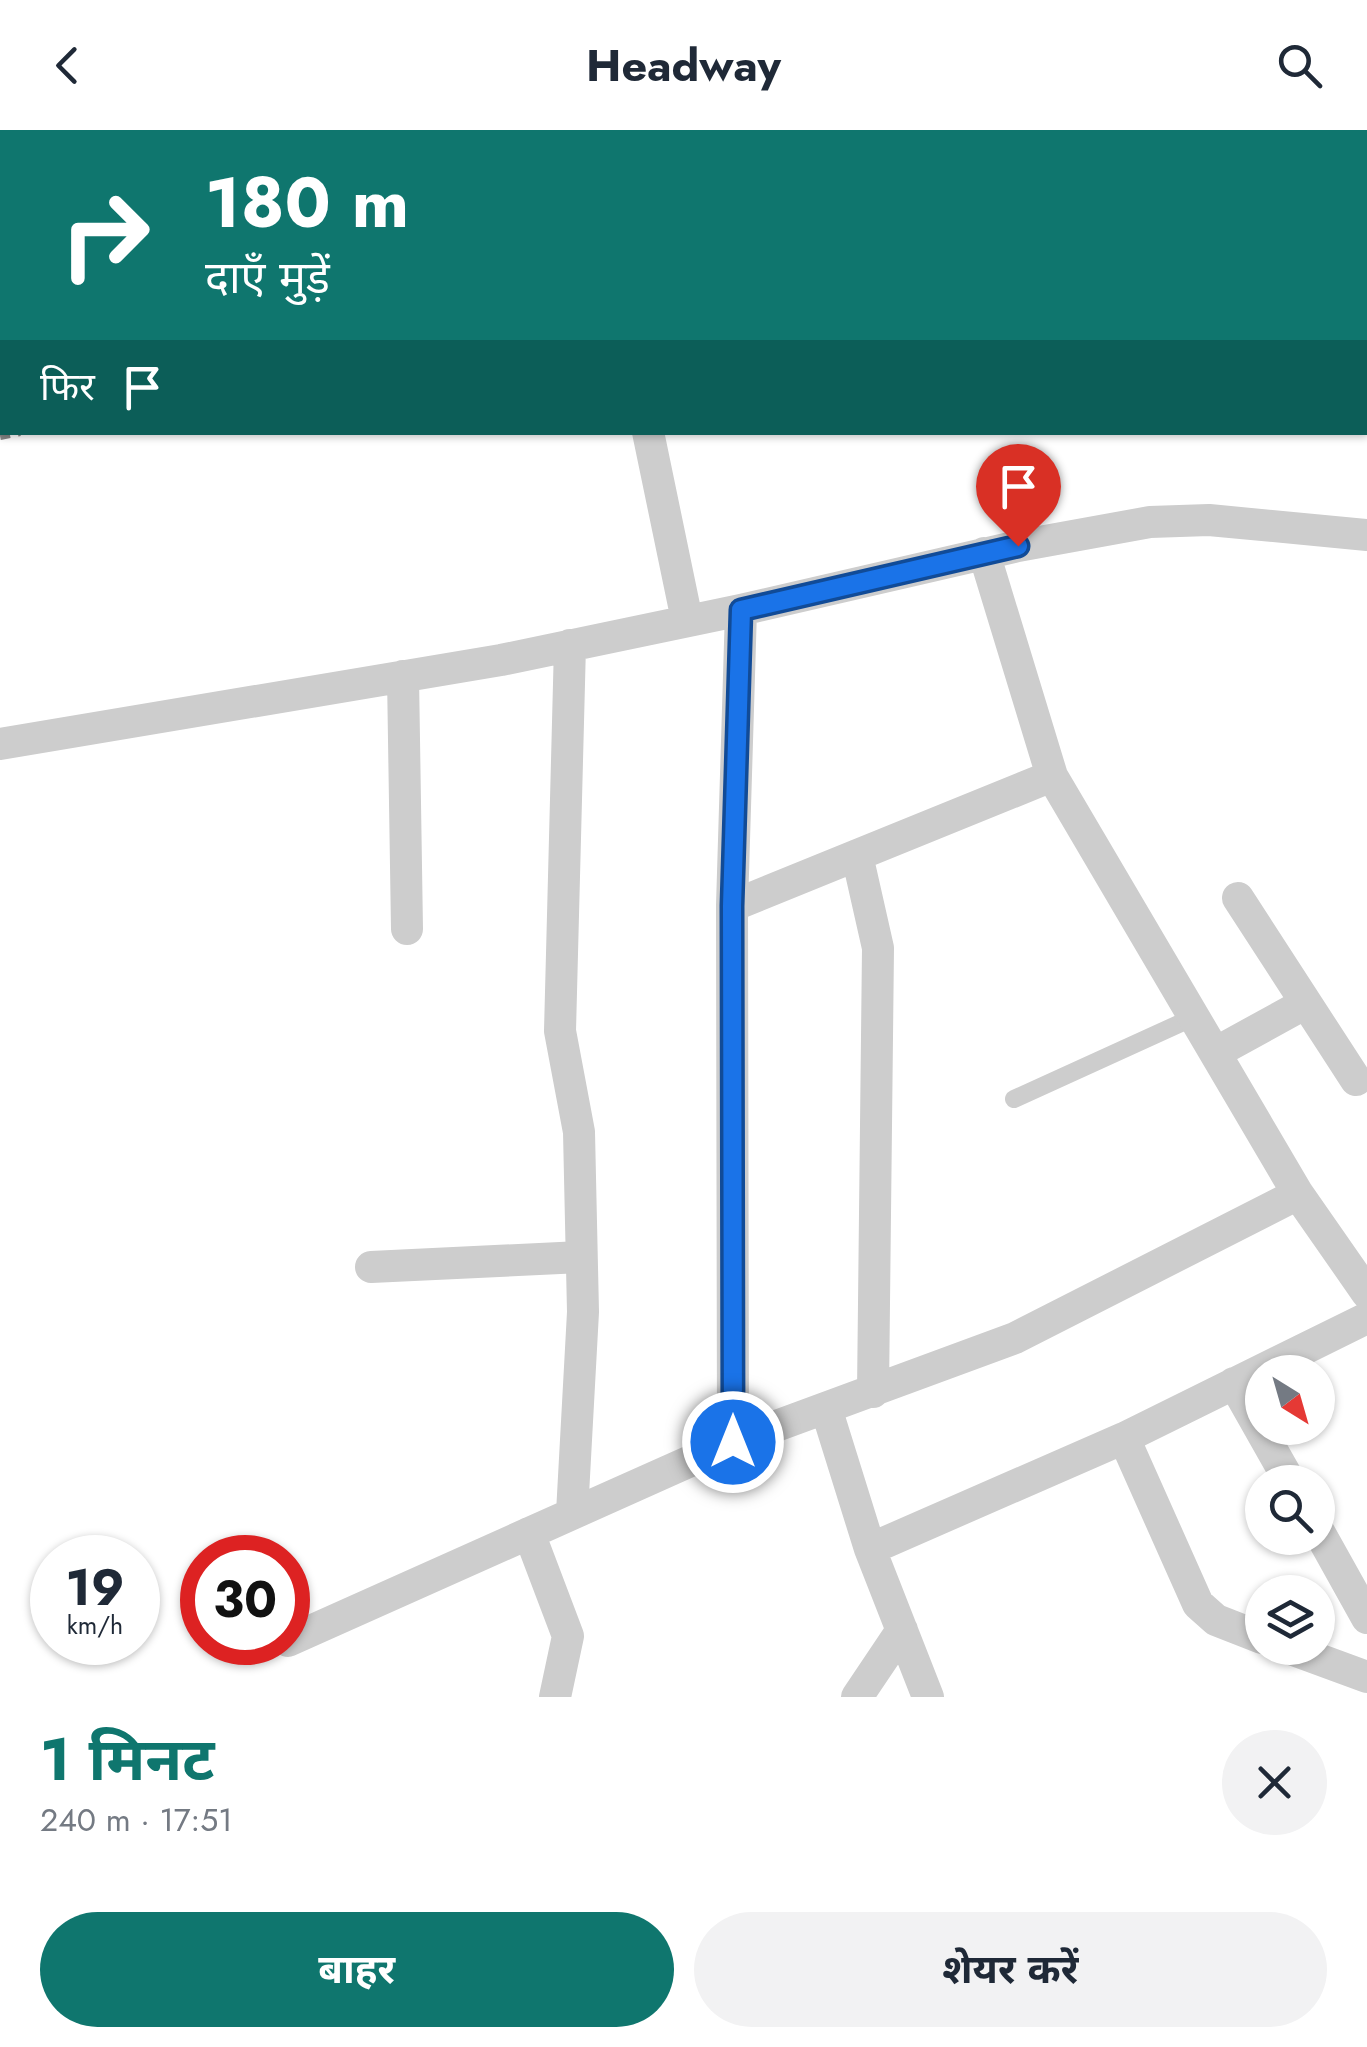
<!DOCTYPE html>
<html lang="hi">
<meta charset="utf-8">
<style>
:root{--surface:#fff;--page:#f2f2f3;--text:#1f2937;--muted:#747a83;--accent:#0f766e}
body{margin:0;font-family:Jost,"Noto Sans Devanagari",sans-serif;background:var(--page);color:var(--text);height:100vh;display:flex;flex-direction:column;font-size:38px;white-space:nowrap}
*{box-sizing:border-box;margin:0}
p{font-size:32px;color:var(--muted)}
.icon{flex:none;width:55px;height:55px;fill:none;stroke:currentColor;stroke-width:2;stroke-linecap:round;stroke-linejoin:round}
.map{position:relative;height:1567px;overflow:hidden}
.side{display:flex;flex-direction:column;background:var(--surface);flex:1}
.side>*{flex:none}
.hud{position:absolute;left:0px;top:0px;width:1368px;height:305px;box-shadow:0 2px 8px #0004;background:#0f766e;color:#fff;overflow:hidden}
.needle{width:65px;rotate:143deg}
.tools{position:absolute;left:1245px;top:1225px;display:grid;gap:20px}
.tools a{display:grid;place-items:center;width:90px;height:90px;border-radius:50%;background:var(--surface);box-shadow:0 2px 8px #0004;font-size:50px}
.speed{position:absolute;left:30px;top:1405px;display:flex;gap:20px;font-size:50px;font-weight:700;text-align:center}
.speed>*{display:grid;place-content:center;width:130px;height:130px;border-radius:50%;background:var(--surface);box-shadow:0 2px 8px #0004;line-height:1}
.speed small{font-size:25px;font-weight:400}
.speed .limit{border:15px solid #d22;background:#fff;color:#111}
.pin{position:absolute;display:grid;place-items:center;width:85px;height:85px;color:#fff;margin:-102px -42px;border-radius:50% 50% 50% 0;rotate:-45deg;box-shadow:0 0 10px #0007}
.pin .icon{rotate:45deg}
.me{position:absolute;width:110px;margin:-55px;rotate:0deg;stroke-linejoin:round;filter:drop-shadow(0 0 8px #0008)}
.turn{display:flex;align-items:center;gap:35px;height:210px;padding:0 40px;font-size:45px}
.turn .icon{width:130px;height:130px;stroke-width:2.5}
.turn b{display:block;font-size:70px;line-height:85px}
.then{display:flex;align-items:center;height:95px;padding:0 40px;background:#0003;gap:20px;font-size:38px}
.round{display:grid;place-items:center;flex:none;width:105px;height:105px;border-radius:52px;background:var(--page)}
.head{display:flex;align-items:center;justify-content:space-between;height:170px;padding:0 40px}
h1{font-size:60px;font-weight:700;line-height:75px;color:var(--accent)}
.action{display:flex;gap:20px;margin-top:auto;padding:20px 40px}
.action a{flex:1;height:115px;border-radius:60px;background:var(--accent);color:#fff;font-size:40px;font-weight:700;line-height:115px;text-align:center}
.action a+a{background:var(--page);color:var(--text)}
header{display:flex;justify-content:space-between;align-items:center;height:130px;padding:0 40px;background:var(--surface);font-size:45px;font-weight:700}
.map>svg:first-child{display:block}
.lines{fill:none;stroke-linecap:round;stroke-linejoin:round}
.lane{stroke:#cdcdcd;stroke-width:18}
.street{stroke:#cdcdcd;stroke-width:32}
.rail{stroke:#858585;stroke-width:8;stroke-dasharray:10 8;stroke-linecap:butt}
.route-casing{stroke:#114b97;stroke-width:25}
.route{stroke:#1a73e8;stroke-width:18}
</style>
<header><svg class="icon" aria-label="back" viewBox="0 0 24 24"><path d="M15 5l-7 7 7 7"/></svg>Headway<svg class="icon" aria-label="search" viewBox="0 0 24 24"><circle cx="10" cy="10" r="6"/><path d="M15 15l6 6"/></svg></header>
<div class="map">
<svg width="1367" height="1567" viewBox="0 0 1367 1567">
<rect width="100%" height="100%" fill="#fff"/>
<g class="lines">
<!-- lane -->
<path class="lane" d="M600,2L606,0
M1014,969L1194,887"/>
<!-- street -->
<path class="street" d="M59,0L60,2
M362,0L365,2
M745,2L753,0
M0,176H2
M648,302L687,490
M984,423L1052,646L1298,1064L1367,1163
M570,515L560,901L579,1002L583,1182L572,1383
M403,546L407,799
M0,614L501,530L741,480L1018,416L1150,392L1209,390L1367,405
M857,725L878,818L873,1262
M1238,768L1356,950
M732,776L1052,646
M1215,923L1306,873
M371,1137L581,1127
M1234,1253L1290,1352
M826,1278L870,1419L928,1567
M1124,1308L1198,1474L1216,1490L1262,1508
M733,1312L732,776L741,480
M1318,1400L1367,1488
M529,1403L568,1506L555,1567
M870,1419L1124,1308L1367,1188
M288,1511L733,1312L1015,1208L1298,1064
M1288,1518L1367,1547
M857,1567L902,1500"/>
<!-- rail -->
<path class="rail" d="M1328,2L1341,0
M1365,22H1367
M1365,45H1367
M0,256H2
M0,282L2,281
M0,306L20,302"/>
</g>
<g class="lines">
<defs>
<path id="route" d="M733,1312L732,776L741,480L1018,416"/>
</defs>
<!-- route casing -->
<use href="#route" class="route-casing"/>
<!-- route -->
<use href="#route" class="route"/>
</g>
</svg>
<div class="tools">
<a><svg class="needle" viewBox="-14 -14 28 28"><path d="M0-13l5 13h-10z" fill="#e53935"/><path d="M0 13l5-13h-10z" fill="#747a83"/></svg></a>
<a><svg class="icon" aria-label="search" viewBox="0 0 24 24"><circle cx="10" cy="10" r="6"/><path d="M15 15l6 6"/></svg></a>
<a><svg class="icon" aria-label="layers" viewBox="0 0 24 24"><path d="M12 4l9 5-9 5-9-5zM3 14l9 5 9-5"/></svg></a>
</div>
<div class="speed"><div>19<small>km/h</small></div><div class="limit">30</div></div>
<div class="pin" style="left:1018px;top:416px;background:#d93025"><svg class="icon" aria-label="arrive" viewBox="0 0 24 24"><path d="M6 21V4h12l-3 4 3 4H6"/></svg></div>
<svg class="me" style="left:733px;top:1312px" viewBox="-20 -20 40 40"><circle r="17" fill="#1a73e8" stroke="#fff" stroke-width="3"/><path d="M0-11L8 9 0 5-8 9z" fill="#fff"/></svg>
<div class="hud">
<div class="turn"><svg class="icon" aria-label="right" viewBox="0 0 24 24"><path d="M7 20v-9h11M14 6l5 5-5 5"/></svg><div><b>180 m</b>दाएँ मुड़ें</div></div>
<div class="then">फिर<svg class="icon" aria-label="arrive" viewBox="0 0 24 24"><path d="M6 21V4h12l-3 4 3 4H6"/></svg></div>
</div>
</div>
<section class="side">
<div class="head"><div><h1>1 मिनट</h1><p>240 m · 17:51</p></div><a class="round"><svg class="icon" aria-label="close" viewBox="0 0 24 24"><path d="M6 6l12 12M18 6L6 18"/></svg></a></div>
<div class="action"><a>बाहर</a><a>शेयर करें</a></div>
</section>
